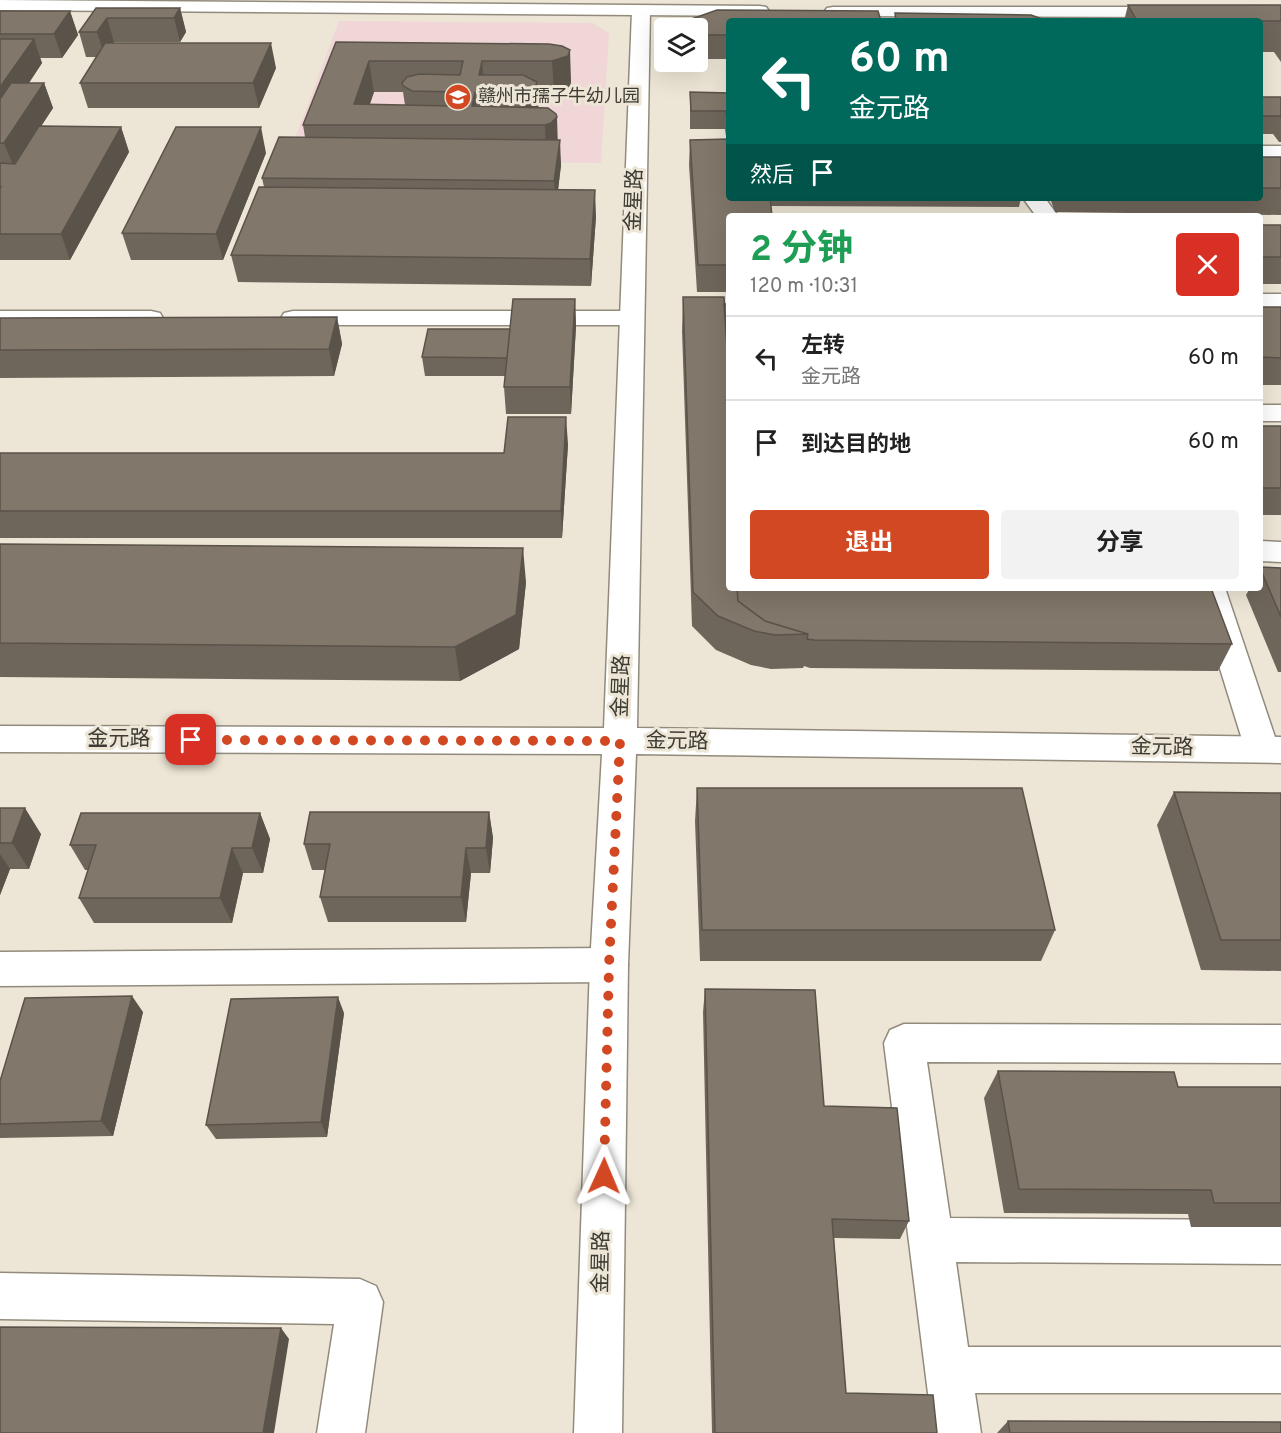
<!DOCTYPE html>
<html lang="zh">
<meta charset="utf-8">
<style>
:root{--surface:#fff;--page:#f2f2f2;--text:#222;--muted:#767676;--line:#e0e0e0;--accent:#d14823}
body{margin:0;font-family:Overpass,"Noto Sans SC",sans-serif;background:var(--page);color:var(--text);height:100vh;display:flex;flex-direction:column;font-size:22px;white-space:nowrap}
*{box-sizing:border-box;margin:0}
p{font-size:20px;color:var(--muted)}
.icon{flex:none;width:33px;height:33px;fill:none;stroke:currentColor;stroke-width:2;stroke-linecap:round;stroke-linejoin:round}
.map{position:relative;flex:1;overflow:hidden}
.panel{position:absolute;left:726px;top:213px;width:537px;height:378px;display:flex;flex-direction:column;background:var(--surface);border-radius:6px;box-shadow:0 6px 24px #0002}
.panel>*{flex:none}
.top-card{position:absolute;left:726px;top:18px;width:537px;height:183px;border-radius:6px;box-shadow:0 6px 24px #0002;background:#00695c;color:#fff;overflow:hidden}
.fabs{position:absolute;left:654px;top:18px;display:grid;gap:12px}
.fabs a{display:grid;place-items:center;width:54px;height:54px;border-radius:6px;background:var(--surface);box-shadow:0 6px 24px #0002;font-size:30px}
.pin{position:absolute;display:grid;place-items:center;width:51px;height:51px;color:#fff;margin:-26px;border-radius:12px;box-shadow:0 3px 9px #0006}
.me{position:absolute;width:66px;margin:-33px;rotate:1deg;stroke-linejoin:round;filter:drop-shadow(0 0 4px #0008)}
.turn{display:flex;align-items:center;gap:21px;height:126px;padding:0 24px;font-size:27px}
.turn .icon{width:78px;height:78px;stroke-width:2.5}
.turn b{display:block;font-size:42px;line-height:51px}
.then{display:flex;align-items:center;height:57px;padding:0 24px;background:#0003;gap:12px;font-size:22px}
.round{display:grid;place-items:center;flex:none;width:63px;height:63px;border-radius:6px;background:var(--page)}
.overview{display:flex;align-items:center;justify-content:space-between;height:102px;padding:0 24px}
h1{font-size:36px;font-weight:700;line-height:45px;color:#1e9e55}
.action{display:flex;gap:12px;margin-top:auto;padding:12px 24px}
.action a{flex:1;height:69px;border-radius:6px;background:var(--accent);color:#fff;font-size:24px;font-weight:700;line-height:69px;text-align:center}
.action a+a{background:var(--page);color:var(--text)}
ul{padding:0;list-style:none}
li{display:flex;align-items:center;gap:18px;height:84px;padding:0 24px;border-top:2px solid var(--line)}
li div{flex:1}
li b{display:block;font-size:22px}
li em{font-style:normal}
.map>svg:first-child{display:block}
.education{fill:#f0d6d7}
.lines{fill:none;stroke-linecap:round;stroke-linejoin:round}
.minor-casing{stroke:#928b7c;stroke-width:3}
.tertiary-casing{stroke:#928b7c;stroke-width:3}
.secondary-casing{stroke:#928b7c;stroke-width:3}
.minor{fill:#fff;fill-rule:evenodd}
.tertiary{fill:#fff;fill-rule:evenodd}
.secondary{fill:#fff;fill-rule:evenodd}
.wall{fill:#6f665b;fill-rule:evenodd}
.shaded-wall{fill:#5a534a}
.building{fill:#81776a;stroke:#5a534a;stroke-width:1.5;fill-rule:evenodd}
.route{stroke:#d14823;stroke-width:10;stroke-dasharray:0 18}
.labels{text-anchor:middle;dominant-baseline:central;stroke-width:6;stroke-linejoin:round;paint-order:stroke}
.far-poi-label{font-size:18px;fill:#3d3b34;stroke:#ede6d6;text-anchor:start}
.street-label{font-size:21px;fill:#3d3b34;stroke:#ede6d6}
</style>
<div class="map">
<svg width="1281" height="1433" viewBox="0 0 1281 1433">
<rect width="100%" height="100%" fill="#ede6d6"/>
<!-- education -->
<path class="education" d="M339,21L592,23L609,33L601,163L287,160Z"/>
<g class="lines">
<defs>
<path id="minor" d="M1260,146H1281V158H1260Z
M1023,198H1045L1058,216H1036Z
M1260,294H1281V308H1260Z
M0,311H151L160,313L163,318L160,323L151,325H0Z
M293,311H632L641,313L644,318L641,323L632,325H293L284,323L281,318L284,313Z
M1260,405H1281V421H1260Z
M1260,541L1281,542V562L1260,561Z
M1195,588H1225L1279,749L1274,758L1262,762L1250,758L1245,749Z
M609,948L623,953L628,965L623,977L609,982L0,986V952Z
M904,1024L1281,1025V1063L927,1062L950,1218L1281,1220V1264L956,1262L968,1347H1281V1393H975L981,1433H933L884,1043L890,1030Z
M0,1273L360,1279L376,1286L383,1302L365,1433H317L334,1324L0,1319Z"/>
<path id="tertiary" d="M641,6L647,7L650,11L637,728L1281,737V763L636,754L628,965L622,1433H574L590,965L602,754L0,752V726L604,728L632,11L635,7Z"/>
<path id="secondary" d="M0,0L760,6L766,7L769,11L766,15L760,16L0,10Z
M833,7H1171L1177,8L1180,12L1177,16L1171,17L827,16L824,12L827,8Z"/>
</defs>
<!-- minor casing -->
<use href="#minor" class="minor-casing"/>
<!-- tertiary casing -->
<use href="#tertiary" class="tertiary-casing"/>
<!-- secondary casing -->
<use href="#secondary" class="secondary-casing"/>
<!-- minor -->
<use href="#minor" class="minor"/>
<!-- tertiary -->
<use href="#tertiary" class="tertiary"/>
<!-- secondary -->
<use href="#secondary" class="secondary"/>
</g>
<!-- wall -->
<path class="wall" d="M1128,5H1281V62L1274,52H1260V21H1124Z
M96,8H180L186,32L180,42H114V43L276,68L259,108H88L80,83L97,57H86L79,32Z
M0,11H70L78,35L62,58H40L42,63L29,83H44L53,108L41,126L121,127L129,152L70,260H0Z
M729,21V59H707L706,69H674V62H698V28Z
M336,42L549,44L571,81L570,87L554,92H538V108L558,140L561,165L558,190L596,216L591,286L238,282L231,255L264,187L262,178L305,137L303,125ZM374,92H403L405,105H369Z
M690,92L729,93V136H726L725,129H690Z
M1260,97H1281V142H1279L1273,134H1260Z
M690,140L729,198H1021L1019,207L771,206L729,216V292H697L689,165Z
M266,153L223,260H131L122,233Z
M1260,157H1281V215L1055,212L1050,198H1260Z
M1260,225H1281V284H1260Z
M683,297L729,588L1232,644L1218,671L810,668L804,666L803,668L771,669L751,665L716,650L692,626L682,331Z
M575,299L576,326L571,414H506L504,387L505,376H425L422,357L510,329Z
M1260,307H1281V385H1260Z
M337,317L342,344L334,376L0,378V318Z
M1260,426H1281V515H1260Z
M568,444L562,538H0V453H504Z
M0,544L526,582L519,649L460,681L0,677Z
M1260,567L1281,568V672H1278L1246,595L1250,588H1260Z
M697,788L1055,930L1041,961H700L695,821Z
M1174,792L1281,793V971L1201,970L1157,825Z
M0,808L41,834L29,869H10L0,895Z
M489,812L493,838L490,873H471L466,922H328L320,897L325,870H312L304,844Z
M260,813L270,839L263,873H243L232,923H94L79,898L88,870H85L70,845Z
M705,989L824,1106L909,1221L900,1239L834,1238L846,1393L937,1433H712L703,1012Z
M143,1012L113,1136L0,1138V1081Z
M344,1013L327,1137L216,1139L206,1125Z
M998,1071L1178,1087H1281V1227H1191L1188,1214L1004,1213L984,1098Z
M1008,1421L1281,1433H997Z"/>
<!-- shaded-wall -->
<path class="shaded-wall" d="M180,8L186,32L180,42L174,18Z
M70,11L78,35L62,58L54,34Z
M107,18L114,42L105,57L97,32Z
M34,39L42,63L0,126V87Z
M271,43L276,68L259,108L253,83Z
M570,50L571,81L570,87L554,92L552,61Z
M369,61L374,92L363,125L354,104Z
M482,61L485,92L479,75Z
M537,82L539,113L526,124L524,92Z
M44,83L53,108L14,168L4,143Z
M475,92L478,124L472,106Z
M557,117L558,149L546,157L545,125Z
M121,127L129,152L70,260L61,234Z
M261,127L266,153L223,260L216,234Z
M560,140L561,165L556,207L554,181Z
M595,190L596,216L591,286L590,259Z
M575,299L576,326L571,414L570,387Z
M337,317L342,344L334,376L329,349Z
M566,417L568,444L562,538L561,511Z
M523,548L526,582L519,649L460,681L455,647Z
M25,808L41,834L29,869L12,843Z
M489,812L493,838L490,873L486,848Z
M260,813L270,839L263,873L252,848Z
M232,848L243,873L232,923L220,898Z
M466,848L471,873L466,922L461,897Z
M0,854L10,869L0,895Z
M132,996L143,1012L113,1136L101,1121Z
M338,997L344,1013L327,1137L321,1122Z
M281,1328L289,1339L274,1433H263Z"/>
<!-- building -->
<path class="building" d="M1128,5H1281V21H1137Z
M96,8H180L174,18H107L97,32H79Z
M717,10L878,11L881,21H729V35H707V45H698V28H677L678,27L686,21Z
M0,11H70L54,34H0Z
M895,13L1031,15L1048,21H896Z
M0,39H34L0,87Z
M336,42L549,44L562,46L570,50L568,56L552,61H482L479,75H523L537,82L535,88L524,92H475L472,106L548,108L556,114L557,117L551,123L545,125H303ZM369,61H463L460,75L419,74L407,77L402,83L403,86L412,91L456,92L453,106L354,104Z
M105,43H271L253,83H80Z
M11,83H44L4,143H0V99Z
M690,92L729,93V119H727L726,111H691Z
M1260,97H1281V118L1280,116H1260Z
M39,126L121,127L61,234H0V188L1,187H0V163L15,164Z
M176,127H261L216,234L122,233Z
M279,137L560,140L554,181L262,178Z
M729,139V198H770L772,216H800H729V265H698L690,140Z
M1260,157H1281V188H1260Z
M259,187L595,190L590,259L231,255Z
M1260,225H1281V257H1260Z
M683,297H724L727,347H729V588H737L738,601L765,621L808,634L775,635L754,631L718,616L693,592Z
M513,299H575L570,387H504Z
M724,304H729V347H727Z
M1260,307H1281V358L1260,357Z
M337,317L329,349L0,350V318Z
M428,329H510L507,358L422,357Z
M508,417H566L561,511H0V453H504Z
M1260,426H1281V488H1260Z
M0,544L523,548L516,615L455,647L0,643Z
M1260,567L1281,568V617L1260,568Z
M737,588H1211L1232,644L814,640L807,639L808,634L765,621L738,601Z
M697,788H1022L1055,930H702Z
M1174,792L1281,793V940H1221Z
M0,808H25L12,843H0Z
M310,812H489L486,848H466L461,897H320L330,844H304Z
M81,813H260L252,848H232L220,898H79L96,845H70Z
M705,989L815,990L824,1106L897,1108L909,1221L832,1219L846,1393L933,1395L937,1433H715Z
M132,996L101,1121L0,1124V1081L25,998Z
M338,997L321,1122L206,1125L231,999Z
M998,1071L1174,1072L1178,1087H1281V1203H1214L1211,1190L1019,1189Z
M0,1327L281,1328L263,1433H0Z
M1008,1421L1281,1422V1433H1010Z"/>
<g class="lines">
<!-- route -->
<path class="route" d="M191,740L620,741L609,965L604,1176"/>
</g>
<!-- icons -->
<defs>
<symbol id="school-disc" viewBox="-11 -11 22 22"><circle r="9.5" fill="#d14823" stroke="#ede6d6"/><path d="M0-5L7-2L0 1L-7-2ZM-4 1L0 2.5L4 1V4Q0 6-4 4Z" fill="#fff"/></symbol>
</defs>
<g fill-rule="evenodd">
<use href="#school-disc" x="443" y="82" width="30" height="30"/>
</g>
<g class="labels">
<!-- far-poi labels -->
<g class="far-poi-label">
<text x="478" y="97">赣州市孺子牛幼儿园</text>
</g>
<!-- street labels -->
<g class="street-label">
<text transform="translate(635 200) rotate(-88)">金星路</text>
<text transform="translate(622 686) rotate(-88)">金星路</text>
<text x="119" y="739">金元路</text>
<text transform="translate(677 742) rotate(1)">金元路</text>
<text transform="translate(1162 748) rotate(1)">金元路</text>
<text transform="translate(602 1262) rotate(-89)">金星路</text>
</g>
</g>
</svg>
<div class="fabs">
<a><svg class="icon" aria-label="layers" viewBox="0 0 24 24"><path d="M12 4l9 5-9 5-9-5zM3 14l9 5 9-5"/></svg></a>
</div>
<div class="pin" style="left:191px;top:740px;background:#d93025"><svg class="icon" aria-label="arrive" viewBox="0 0 24 24"><path d="M6 21V4h12l-3 4 3 4H6"/></svg></div>
<svg class="me" style="left:604px;top:1176px" viewBox="-20 -20 40 40"><path d="M0-17L14 15 0 8-14 15z" fill="#d14823" stroke="#fff" stroke-width="4"/></svg>
<div class="top-card">
<div class="turn"><svg class="icon" aria-label="left" viewBox="0 0 24 24"><path d="M17 20v-9H6M10 6l-5 5 5 5"/></svg><div><b>60 m</b>金元路</div></div>
<div class="then">然后<svg class="icon" aria-label="arrive" viewBox="0 0 24 24"><path d="M6 21V4h12l-3 4 3 4H6"/></svg></div>
</div>
<section class="panel">
<div class="overview"><div><h1>2 分钟</h1><p>120 m · 10:31</p></div><a class="round" style="background:#d93025;color:#fff"><svg class="icon" aria-label="close" viewBox="0 0 24 24"><path d="M6 6l12 12M18 6L6 18"/></svg></a></div>
<ul>
<li><svg class="icon" aria-label="left" viewBox="0 0 24 24"><path d="M17 20v-9H6M10 6l-5 5 5 5"/></svg><div><b>左转</b><p>金元路</p></div><em>60 m</em></li>
<li><svg class="icon" aria-label="arrive" viewBox="0 0 24 24"><path d="M6 21V4h12l-3 4 3 4H6"/></svg><div><b>到达目的地</b></div><em>60 m</em></li>
</ul>
<div class="action"><a>退出</a><a>分享</a></div>
</section>
</div>
